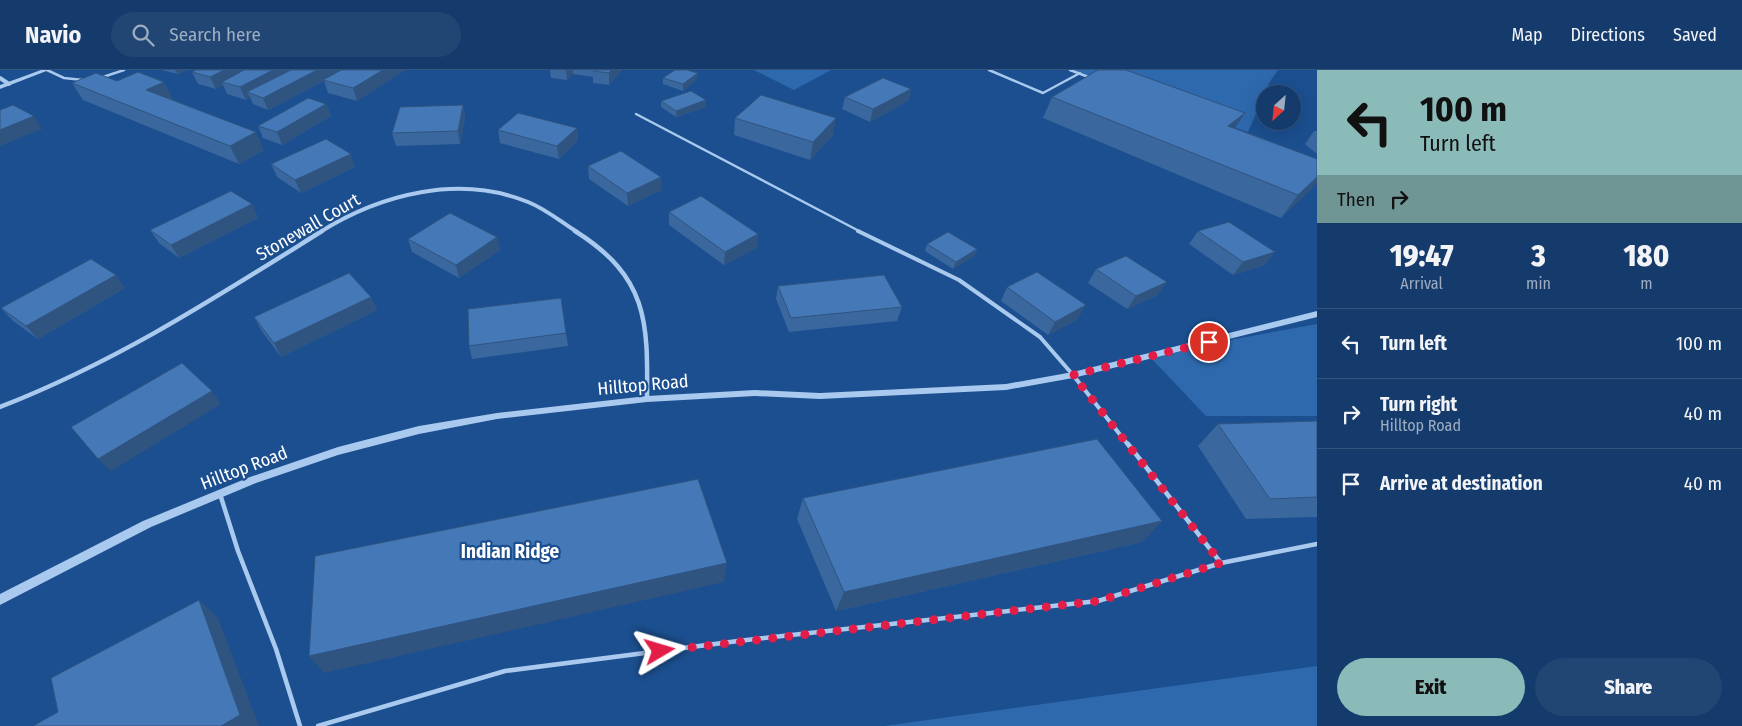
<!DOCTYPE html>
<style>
:root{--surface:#143b6b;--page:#214673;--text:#f1f3f6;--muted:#9dadc1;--line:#33557e;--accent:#8bbbb9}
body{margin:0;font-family:"Fira Sans Condensed",sans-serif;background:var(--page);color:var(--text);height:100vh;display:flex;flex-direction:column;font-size:19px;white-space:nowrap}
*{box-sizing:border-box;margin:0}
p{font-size:16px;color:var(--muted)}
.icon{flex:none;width:28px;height:28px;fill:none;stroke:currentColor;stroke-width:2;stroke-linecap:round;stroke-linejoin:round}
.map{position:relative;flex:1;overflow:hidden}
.panel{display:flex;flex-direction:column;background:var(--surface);width:425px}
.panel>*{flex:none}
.top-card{background:#8bbbb9;color:#111;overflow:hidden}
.needle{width:32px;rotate:207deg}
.buttons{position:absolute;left:1256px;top:15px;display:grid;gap:10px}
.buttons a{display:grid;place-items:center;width:45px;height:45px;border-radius:50%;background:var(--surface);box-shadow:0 5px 20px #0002,0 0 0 1px var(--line);font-size:25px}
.pin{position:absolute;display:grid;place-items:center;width:42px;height:42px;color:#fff;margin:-21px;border:2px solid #fff;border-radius:50%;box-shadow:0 1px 5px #0007}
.me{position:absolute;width:55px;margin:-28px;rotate:83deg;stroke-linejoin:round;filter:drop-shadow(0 0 4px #0008)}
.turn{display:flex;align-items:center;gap:18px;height:105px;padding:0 20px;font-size:22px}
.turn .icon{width:65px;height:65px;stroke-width:2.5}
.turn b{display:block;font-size:35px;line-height:42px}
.then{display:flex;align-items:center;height:48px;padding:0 20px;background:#0003;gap:10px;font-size:19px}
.eta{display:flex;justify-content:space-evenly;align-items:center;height:85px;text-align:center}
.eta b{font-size:30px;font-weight:800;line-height:35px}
.button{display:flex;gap:10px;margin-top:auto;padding:10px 20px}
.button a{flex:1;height:58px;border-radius:30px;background:var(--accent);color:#111;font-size:20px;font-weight:800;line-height:58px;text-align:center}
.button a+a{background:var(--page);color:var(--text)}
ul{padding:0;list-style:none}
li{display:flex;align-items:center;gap:15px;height:70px;padding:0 20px;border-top:1px solid var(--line)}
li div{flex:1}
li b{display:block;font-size:19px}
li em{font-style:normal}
header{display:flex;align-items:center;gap:30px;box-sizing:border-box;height:70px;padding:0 25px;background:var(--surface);border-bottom:1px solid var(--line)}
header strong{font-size:24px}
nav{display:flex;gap:28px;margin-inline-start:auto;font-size:18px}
.search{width:350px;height:45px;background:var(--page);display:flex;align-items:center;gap:12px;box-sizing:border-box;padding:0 18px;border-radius:28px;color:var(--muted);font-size:19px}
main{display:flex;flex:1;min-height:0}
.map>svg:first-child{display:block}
.green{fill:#2e69ad}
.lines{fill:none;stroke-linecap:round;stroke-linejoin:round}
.service-far2{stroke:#a9c9ee;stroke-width:2.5}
.service-far1{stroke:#a9c9ee;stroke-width:4}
.service{stroke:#a9c9ee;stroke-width:4.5}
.minor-far1{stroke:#a9c9ee;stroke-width:4}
.minor{stroke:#a9c9ee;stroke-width:4.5}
.tertiary{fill:#a9c9ee;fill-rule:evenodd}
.wall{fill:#3a679d}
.shaded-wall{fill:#305480}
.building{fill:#4478b7;stroke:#305480}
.route{stroke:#e11d48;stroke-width:9;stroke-dasharray:0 16.2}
.labels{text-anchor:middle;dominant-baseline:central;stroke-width:4.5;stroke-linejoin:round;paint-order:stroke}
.street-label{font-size:18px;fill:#fff;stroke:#1b4f8f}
.neighbourhood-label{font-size:19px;font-weight:bold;fill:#fff;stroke:#1b4f8f}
</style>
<header>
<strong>Navio</strong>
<div class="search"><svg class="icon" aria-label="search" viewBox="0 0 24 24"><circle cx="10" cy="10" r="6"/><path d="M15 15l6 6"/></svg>Search here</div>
<nav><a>Map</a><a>Directions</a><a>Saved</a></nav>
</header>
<main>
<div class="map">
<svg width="1317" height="656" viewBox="0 0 1317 656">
<rect width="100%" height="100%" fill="#1b4f8f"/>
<!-- green -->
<path class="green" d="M754,0H831L794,20Z
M1072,0H1278L1269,13L1248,62Z
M1317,254V346H1206L1148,285Z
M1317,596V656H884Z"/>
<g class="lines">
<!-- service-far2 -->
<path class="service-far2" d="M47,0L64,8L83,10
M989,0L1043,23L1080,3
M1070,0L1091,8
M100,8L124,0
M636,44L861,162"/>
<!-- service-far1 -->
<path class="service-far1" d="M858,161L959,210L1040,267L1073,305L1129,376"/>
<!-- service -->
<path class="service" d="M1128,374L1221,493
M220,424L238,481L276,579L300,656
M318,656L505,601L738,571L1098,531L1221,493L1317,474"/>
<!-- minor-far1 -->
<path class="minor-far1" d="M0,8L9,14
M320,162C381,124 459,104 528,132C546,139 561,152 577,162"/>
<!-- minor -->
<path class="minor" d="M575,161C648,207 648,251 647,329
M0,337C118,291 215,228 322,161"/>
<!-- tertiary -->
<path class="tertiary" d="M41,0H49L0,19V15Z
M1317,241V247L1073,308L1006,320L820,329L755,326L647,332L497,349L419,364L338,385L256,413L151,457L0,535V524L143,451L250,407L338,377L419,356L497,343L647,326L755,320L820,323L1006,314L1073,302Z"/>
</g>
<!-- wall -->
<path class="wall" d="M162,0H187L178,4Z
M405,0L357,31L328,23L324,11L268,40L253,34L250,27L246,30L227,24L223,15L216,19L198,14L192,2Z
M550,0H622L609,15L593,13V7L573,4L567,10L551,8Z
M663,8L697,10L683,21L663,14Z
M117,11L173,29L171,30L264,80L239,94L83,30L72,13Z
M911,19L908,31L870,52L842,39L845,27Z
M1052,27L1245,43L1235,58L1317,89V112L1314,116L1281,148L1043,48Z
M661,31L706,37L676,47L661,37Z
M326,34L331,46L282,75L263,68L258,56Z
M463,35L465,48L460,74L396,76L392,63Z
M735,48L833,65L810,90L734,65Z
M577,58L578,70L559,89L500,73L498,60Z
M1314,61H1317V84L1305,74Z
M271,94L355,97L301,123L277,107Z
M588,96L661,107V120L628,136L589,109Z
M252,134L258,148L179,188L159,173L150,160Z
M669,142L758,164L756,178L724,195L669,155Z
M1198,161L1265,195L1233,205L1189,174Z
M497,167L500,180L459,208L412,182L408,169Z
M927,174L977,179L974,186L953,199L925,181Z
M1096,199L1158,225L1127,239L1088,213Z
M778,216L902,237L897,251L789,262L776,229Z
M1007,217L1078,249L1048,265L1001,231Z
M125,218L38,269L13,251L1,238Z
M371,227L377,240L281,287L261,260L254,247Z
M561,228L568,276L472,289L469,276Z
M1317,351V447L1246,449L1198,376L1218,354Z
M803,428L1162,451L1142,472L836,541L797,449Z"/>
<!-- shaded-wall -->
<path class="shaded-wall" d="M175,0H187L178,4Z
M224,0H252L222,12L223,15L216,19L210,7Z
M273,0H300L247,22L250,27L246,30L240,17Z
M317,0H342L343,1L268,40L263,28Z
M383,0H405L357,31L353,18Z
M566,0H573V4L567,10Z
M611,0H622L609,15V3Z
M698,3L697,10L683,21V14Z
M164,12L173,29L156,37L146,20Z
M911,19L908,31L870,52L873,39Z
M706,30V37L676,47V41Z
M326,34L331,46L282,75L277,62Z
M463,35L465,48L460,74L458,61Z
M1245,43L1231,64L1228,56Z
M34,46L42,59L0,76V60Z
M836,48L833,65L810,90L813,72Z
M577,58L578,70L559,89L557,76Z
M256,62L264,80L239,94L230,76Z
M351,84L355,97L301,123L295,110Z
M661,107V120L628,136L627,123Z
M1317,107V112L1314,116L1281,148L1298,125Z
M252,134L258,148L179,188L171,175Z
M758,164L756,178L724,195L725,182Z
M497,167L500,180L459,208L456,195Z
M977,179L974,186L953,199L956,192Z
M1275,182L1265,195L1233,205L1243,192Z
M116,205L125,218L38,269L26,256Z
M1167,212L1158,225L1127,239L1136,226Z
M371,227L377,240L281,287L274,273Z
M1086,235L1078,249L1048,265L1055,252Z
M212,321L221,334L111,401L98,389Z
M1162,451L1142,472L836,541L844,522Z
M727,493L724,512L324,603L309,586Z
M199,530L218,548L259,656H221Z"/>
<!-- building -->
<path class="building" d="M196,0H224L210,7L192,2Z
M244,0H273L240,17L222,12Z
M291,0H317L263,28L247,22Z
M341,0H383L353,18L323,10Z
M593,0H611L609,3L593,1Z
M675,0H687L698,3L683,14L663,8Z
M1098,0H1126L1245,43L1228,56L1317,89V107L1298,125L1052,27Z
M138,2L164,12L146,20L256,62L230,76L72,13L96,3L117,11Z
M883,8L911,19L873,39L845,27Z
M691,21L706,30L676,41L661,31Z
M761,25L836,48L813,72L735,48Z
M308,28L326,34L277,62L258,56Z
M13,35L34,46L0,60V40Z
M463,35L458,61L392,63L400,37Z
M518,43L577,58L557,76L498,60Z
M326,69L351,84L295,110L271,94Z
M621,81L661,107L627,123L588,96Z
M231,121L252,134L171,175L150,160Z
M701,126L758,164L725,182L669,142Z
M450,143L497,167L456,195L408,169Z
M1229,152L1275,182L1243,192L1198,161Z
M948,162L977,179L956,192L927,174Z
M1126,186L1167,212L1136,226L1096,199Z
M91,189L116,205L26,256L1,238Z
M1037,202L1086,235L1055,252L1007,217Z
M349,203L371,227L274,273L254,247Z
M884,205L902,237L791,248L778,216Z
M561,228L566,263L469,276L468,239Z
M182,293L212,321L98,389L71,357Z
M1317,351V427L1270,429L1218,354Z
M1097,369L1162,451L844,522L803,428Z
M698,409L727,493L309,586L315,486Z
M199,530L240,645L221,656H33L58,642L51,608Z"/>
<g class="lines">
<!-- route -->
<path class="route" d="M660,581L1098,531L1221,493L1073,305L1209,272"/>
</g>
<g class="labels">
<!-- street labels -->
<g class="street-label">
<text transform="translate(308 157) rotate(-30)">Stonewall Court</text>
<text transform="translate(643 315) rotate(-5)">Hilltop Road</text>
<text transform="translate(244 398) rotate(-21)">Hilltop Road</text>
</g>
<!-- neighbourhood labels -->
<g class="neighbourhood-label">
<text x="510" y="481">Indian Ridge</text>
</g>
</g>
</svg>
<div class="buttons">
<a><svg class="needle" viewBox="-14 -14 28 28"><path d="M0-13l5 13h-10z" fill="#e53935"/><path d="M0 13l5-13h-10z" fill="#9dadc1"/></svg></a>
</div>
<div class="pin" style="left:1209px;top:272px;background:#d93025"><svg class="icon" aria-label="arrive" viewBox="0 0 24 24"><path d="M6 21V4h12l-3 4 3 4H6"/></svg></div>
<svg class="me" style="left:660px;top:581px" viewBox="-20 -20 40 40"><path d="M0-17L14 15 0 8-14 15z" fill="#e11d48" stroke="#fff" stroke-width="4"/></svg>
</div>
<section class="panel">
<div class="top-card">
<div class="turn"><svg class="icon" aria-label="left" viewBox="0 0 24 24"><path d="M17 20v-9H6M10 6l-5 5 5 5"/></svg><div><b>100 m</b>Turn left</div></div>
<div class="then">Then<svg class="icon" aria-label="right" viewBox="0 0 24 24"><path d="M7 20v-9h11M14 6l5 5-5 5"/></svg></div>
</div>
<div class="eta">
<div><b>19:47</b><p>Arrival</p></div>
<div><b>3</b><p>min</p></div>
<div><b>180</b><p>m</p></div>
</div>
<ul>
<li><svg class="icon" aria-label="left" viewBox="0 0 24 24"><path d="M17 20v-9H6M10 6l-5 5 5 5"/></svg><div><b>Turn left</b></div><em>100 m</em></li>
<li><svg class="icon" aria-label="right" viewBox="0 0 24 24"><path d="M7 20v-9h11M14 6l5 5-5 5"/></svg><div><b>Turn right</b><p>Hilltop Road</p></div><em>40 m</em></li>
<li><svg class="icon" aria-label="arrive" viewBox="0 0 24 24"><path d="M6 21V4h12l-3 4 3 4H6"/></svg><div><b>Arrive at destination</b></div><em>40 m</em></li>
</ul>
<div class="button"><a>Exit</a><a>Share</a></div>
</section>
</main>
